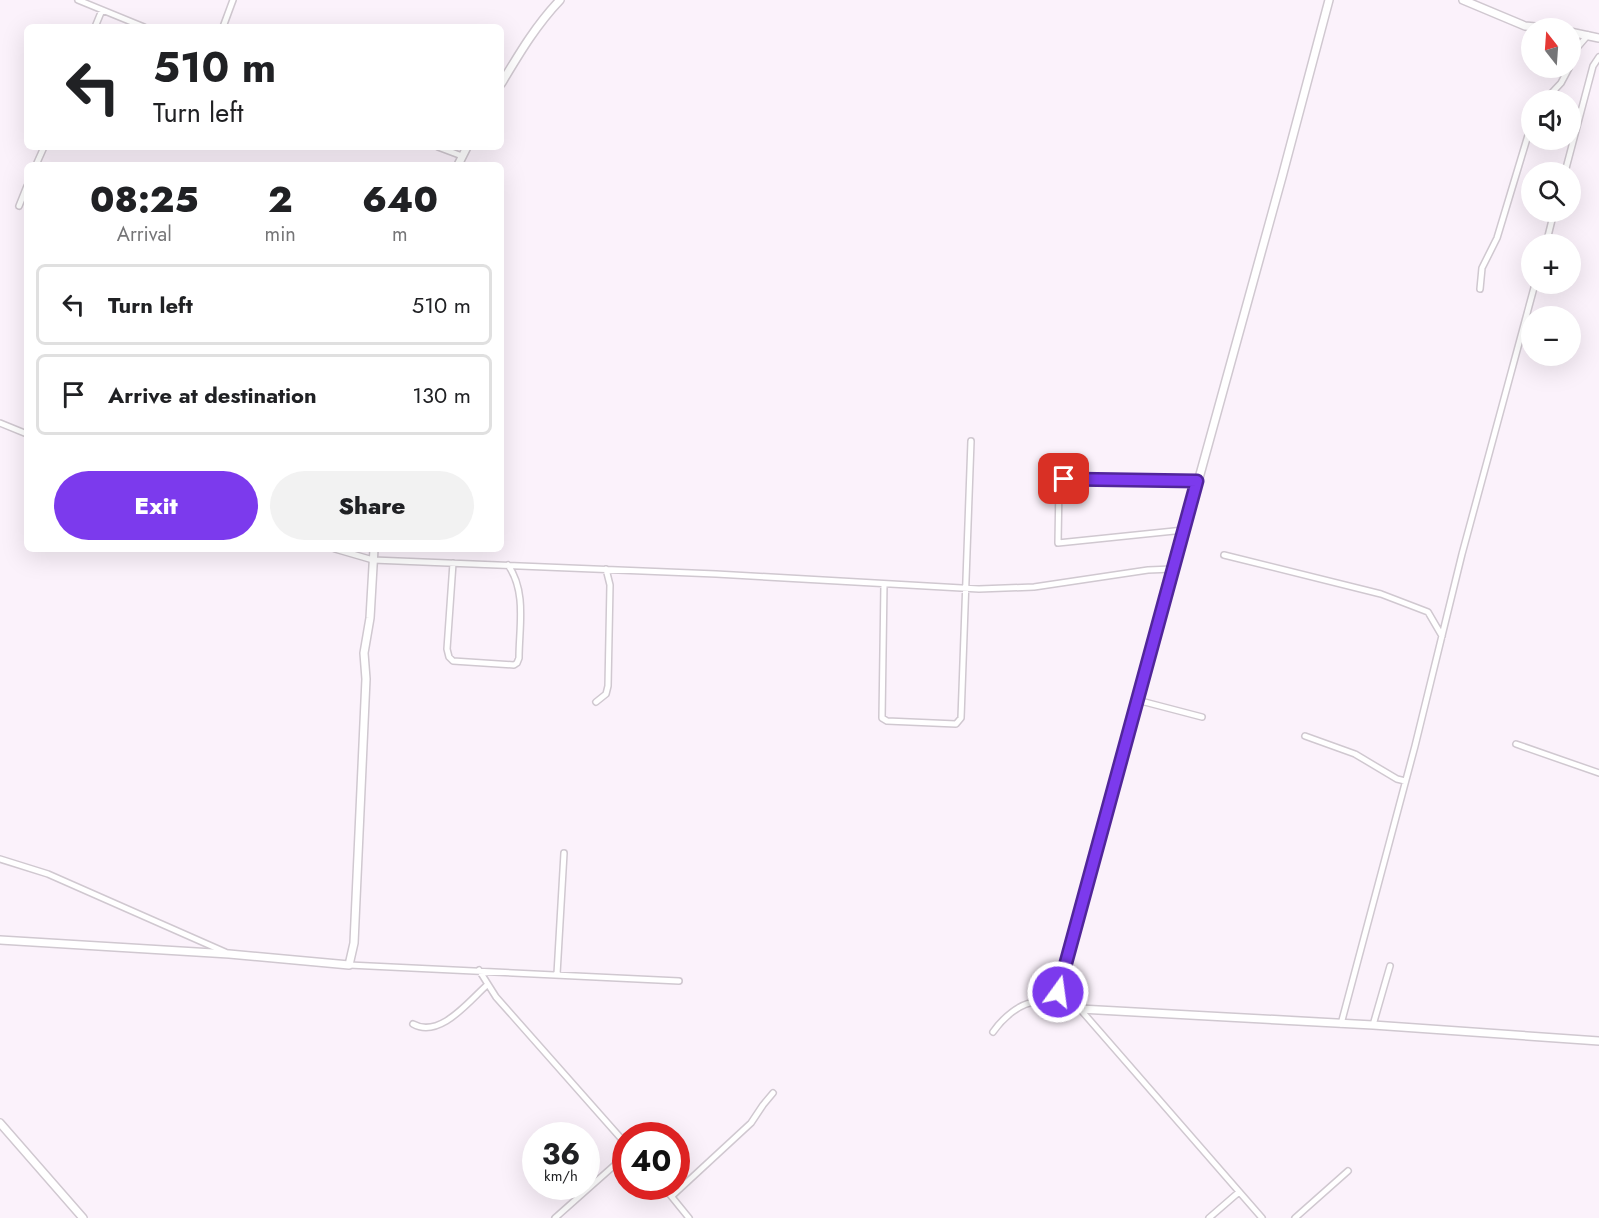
<!DOCTYPE html>
<meta charset="utf-8">
<style>
:root{--surface:#fff;--page:#f2f2f2;--text:#202124;--muted:#757577;--line:#e0e0e0;--accent:#7c3aed}
body{margin:0;font-family:Jost,sans-serif;background:var(--page);color:var(--text);height:100vh;display:flex;flex-direction:column;font-size:22px;white-space:nowrap}
*{box-sizing:border-box;margin:0}
p{font-size:20px;color:var(--muted)}
.icon{flex:none;width:33px;height:33px;fill:none;stroke:currentColor;stroke-width:2;stroke-linecap:round;stroke-linejoin:round}
.map{position:relative;flex:1;overflow:hidden}
.side{position:absolute;left:24px;top:162px;width:480px;height:390px;display:flex;flex-direction:column;background:var(--surface);border-radius:9px;box-shadow:0 6px 24px #0002}
.side>*{flex:none}
.hud{position:absolute;left:24px;top:24px;width:480px;height:126px;border-radius:9px;box-shadow:0 6px 24px #0002;background:#fff;color:var(--text);overflow:hidden}
.needle{width:39px;rotate:343deg}
.fabs{position:absolute;left:1521px;top:18px;display:grid;gap:12px}
.fabs a{display:grid;place-items:center;width:60px;height:60px;border-radius:50%;background:var(--surface);box-shadow:0 6px 24px #0002;font-size:30px}
.speed{position:absolute;left:522px;top:1122px;display:flex;gap:12px;font-size:30px;font-weight:700;text-align:center}
.speed>*{display:grid;place-content:center;width:78px;height:78px;border-radius:50%;background:var(--surface);box-shadow:0 6px 24px #0002;line-height:1}
.speed small{font-size:15px;font-weight:400}
.speed .limit{border:9px solid #d22;background:#fff;color:#111}
.pin{position:absolute;display:grid;place-items:center;width:51px;height:51px;color:#fff;margin:-26px;border-radius:12px;box-shadow:0 3px 9px #0006}
.me{position:absolute;width:66px;margin:-33px;rotate:14deg;stroke-linejoin:round;filter:drop-shadow(0 0 4px #0008)}
.turn{display:flex;align-items:center;gap:21px;height:126px;padding:0 30px;font-size:27px}
.turn .icon{width:78px;height:78px;stroke-width:2.5}
.turn b{display:block;font-size:42px;line-height:51px}
.eta{display:flex;justify-content:space-evenly;align-items:center;height:102px;text-align:center}
.eta b{font-size:36px;font-weight:800;line-height:42px}
.action{display:flex;gap:12px;margin-top:auto;padding:12px 30px}
.action a{flex:1;height:69px;border-radius:36px;background:var(--accent);color:#fff;font-size:24px;font-weight:800;line-height:69px;text-align:center}
.action a+a{background:var(--page);color:var(--text)}
ul{padding:0;list-style:none}
li{display:flex;align-items:center;gap:18px;height:81px;margin:0 12px 9px;padding:0 18px;border:3px solid var(--line);border-radius:9px}
li div{flex:1}
li b{display:block;font-size:22px}
li em{font-style:normal}
.map>svg:first-child{display:block}
.lines{fill:none;stroke-linecap:round;stroke-linejoin:round}
.minor-casing{stroke:#d0c8d0;stroke-width:8}
.tertiary-casing{stroke:#d0c8d0;stroke-width:10}
.minor{stroke:#fff;stroke-width:5}
.tertiary{stroke:#fff;stroke-width:7}
.route-casing{stroke:#51269a;stroke-width:15}
.route{stroke:#7c3aed;stroke-width:10}
</style>
<div class="map">
<svg width="1599" height="1218" viewBox="0 0 1599 1218">
<rect width="100%" height="100%" fill="#fbf2fb"/>
<g class="lines">
<defs>
<path id="minor" d="M78,0L144,27
M95,27L102,10
M223,27L233,0
M1570,63L1576,49L1588,35
M1545,100L1561,83L1569,68
M438,147L462,156
M36,165L44,147
M1565,172L1593,66L1599,57
M19,206L27,186
M1546,244L1554,212
M1480,289L1482,268L1497,238L1532,122
M0,423L27,434
M1184,530L1058,543L1059,485L1064,479L1197,481
M335,549L373,560L716,574L979,589L1034,587L1148,570L1173,569
M1224,555L1381,594L1428,612L1442,636
M453,563L447,649L449,657L453,661L514,665L517,663L519,658C519,627 527,592 508,565
M884,584L882,718L887,721L956,724L961,718L971,441
M1137,700L1202,717
M596,702L606,694L608,686L610,585L606,569
M1305,736L1355,754L1397,779L1405,781
M1516,744L1599,773
M0,859L48,874L225,952
M349,965L679,981
M479,970L496,997L626,1144
M557,974L564,853
M1080,1009L1262,1218
M413,1024C440,1039 469,1001 487,985
M1341,1024L1415,746L1462,554L1535,284
M1373,1025L1390,966
M993,1032C1002,1019 1020,1002 1037,1002C1046,1002 1054,1005 1062,1006
M663,1186L689,1218
M672,1196L751,1123L763,1105L773,1093
M555,1218L626,1155
M1209,1218L1239,1192
M1295,1218L1348,1171"/>
<path id="tertiary" d="M1329,0L1282,177L1059,986V998L1062,1006L1080,1009L1373,1025L1599,1041
M1463,0L1525,26L1546,28
M1570,32L1599,38
M501,84C519,54 536,25 560,0
M458,165L467,147
M0,940L229,954L349,965L354,943L366,679L364,653L370,618L374,549
M0,1123L83,1218"/>
</defs>
<!-- minor casing -->
<use href="#minor" class="minor-casing"/>
<!-- tertiary casing -->
<use href="#tertiary" class="tertiary-casing"/>
<!-- minor -->
<use href="#minor" class="minor"/>
<!-- tertiary -->
<use href="#tertiary" class="tertiary"/>
</g>
<g class="lines">
<defs>
<path id="route" d="M1058,992L1197,481L1064,479"/>
</defs>
<!-- route casing -->
<use href="#route" class="route-casing"/>
<!-- route -->
<use href="#route" class="route"/>
</g>
</svg>
<div class="fabs">
<a><svg class="needle" viewBox="-14 -14 28 28"><path d="M0-13l5 13h-10z" fill="#e53935"/><path d="M0 13l5-13h-10z" fill="#757577"/></svg></a>
<a><svg class="icon" aria-label="sound" viewBox="0 0 24 24"><path d="M4 9h4l5-4v14l-5-4H4zM17 9q2 3 0 6"/></svg></a>
<a><svg class="icon" aria-label="search" viewBox="0 0 24 24"><circle cx="10" cy="10" r="6"/><path d="M15 15l6 6"/></svg></a>
<a>+</a>
<a>−</a>
</div>
<div class="speed"><div>36<small>km/h</small></div><div class="limit">40</div></div>
<div class="pin" style="left:1064px;top:479px;background:#d93025"><svg class="icon" aria-label="arrive" viewBox="0 0 24 24"><path d="M6 21V4h12l-3 4 3 4H6"/></svg></div>
<svg class="me" style="left:1058px;top:992px" viewBox="-20 -20 40 40"><circle r="17" fill="#7c3aed" stroke="#fff" stroke-width="3"/><path d="M0-11L8 9 0 5-8 9z" fill="#fff"/></svg>
<div class="hud">
<div class="turn"><svg class="icon" aria-label="left" viewBox="0 0 24 24"><path d="M17 20v-9H6M10 6l-5 5 5 5"/></svg><div><b>510 m</b>Turn left</div></div>
</div>
<section class="side">
<div class="eta">
<div><b>08:25</b><p>Arrival</p></div>
<div><b>2</b><p>min</p></div>
<div><b>640</b><p>m</p></div>
</div>
<ul>
<li><svg class="icon" aria-label="left" viewBox="0 0 24 24"><path d="M17 20v-9H6M10 6l-5 5 5 5"/></svg><div><b>Turn left</b></div><em>510 m</em></li>
<li><svg class="icon" aria-label="arrive" viewBox="0 0 24 24"><path d="M6 21V4h12l-3 4 3 4H6"/></svg><div><b>Arrive at destination</b></div><em>130 m</em></li>
</ul>
<div class="action"><a>Exit</a><a>Share</a></div>
</section>
</div>
